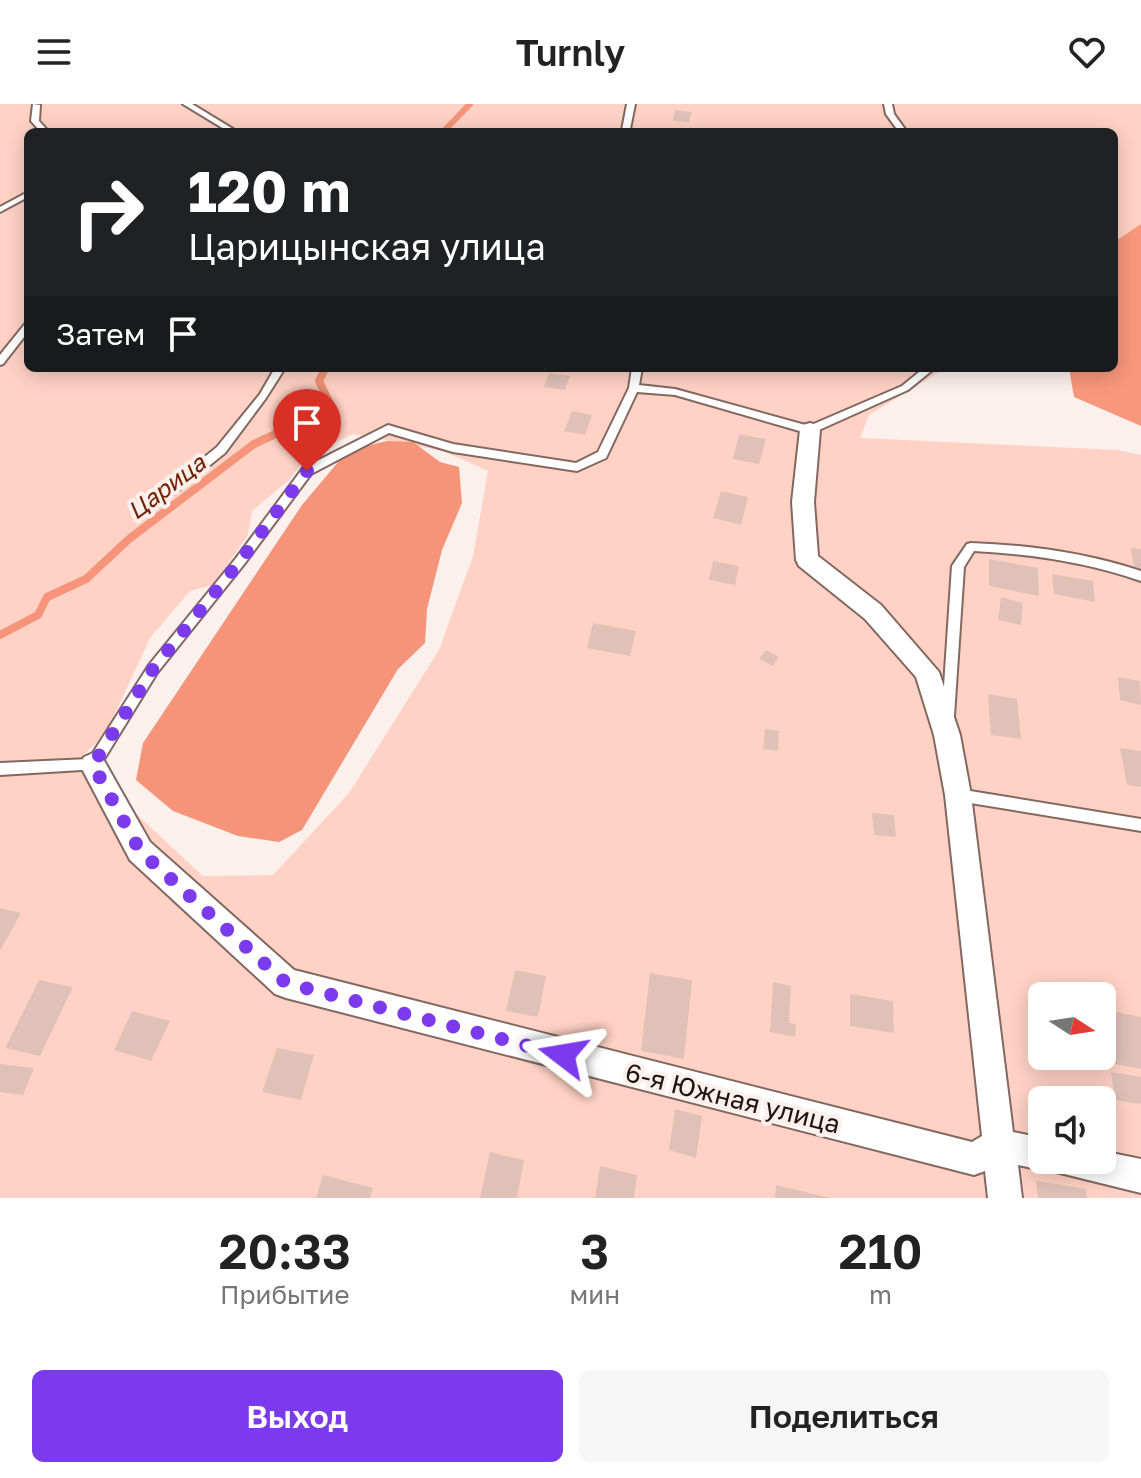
<!DOCTYPE html>
<html lang="ru">
<meta charset="utf-8">
<style>
:root{--surface:#fff;--page:#f6f6f6;--text:#222;--muted:#767676;--accent:#7c3aed}
body{margin:0;font-family:"Golos Text",sans-serif;background:var(--page);color:var(--text);height:100vh;display:flex;flex-direction:column;font-size:30px;white-space:nowrap}
*{box-sizing:border-box;margin:0}
p{font-size:26px;color:var(--muted)}
.icon{flex:none;width:44px;height:44px;fill:none;stroke:currentColor;stroke-width:2;stroke-linecap:round;stroke-linejoin:round}
.map{position:relative;height:1094px;overflow:hidden}
.panel{display:flex;flex-direction:column;background:var(--surface);flex:1}
.panel>*{flex:none}
.top-card{position:absolute;left:24px;top:24px;width:1094px;height:244px;border-radius:12px;box-shadow:0 4px 20px #0003;background:#202124;color:#fff;overflow:hidden}
.needle{width:52px;rotate:102deg}
.buttons{position:absolute;left:1028px;top:878px;display:grid;gap:16px}
.buttons a{display:grid;place-items:center;width:88px;height:88px;border-radius:12px;background:var(--surface);box-shadow:0 4px 20px #0003;font-size:40px}
.pin{position:absolute;display:grid;place-items:center;width:68px;height:68px;color:#fff;margin:-82px -34px;border-radius:50% 50% 50% 0;rotate:-45deg;box-shadow:0 0 8px #0007}
.pin .icon{rotate:45deg}
.me{position:absolute;width:88px;margin:-44px;rotate:284deg;stroke-linejoin:round;filter:drop-shadow(0 0 6px #0008)}
.turn{display:flex;align-items:center;gap:28px;height:168px;padding:0 32px;font-size:36px}
.turn .icon{width:104px;height:104px;stroke-width:2.5}
.turn b{display:block;font-size:56px;line-height:68px}
.then{display:flex;align-items:center;height:76px;padding:0 32px;background:#0003;gap:16px;font-size:30px}
.eta{display:flex;justify-content:space-evenly;align-items:center;height:136px;text-align:center}
.eta b{font-size:48px;font-weight:600;line-height:56px}
.primary-button{display:flex;gap:16px;margin-top:auto;padding:16px 32px}
.primary-button a{flex:1;height:92px;border-radius:12px;background:var(--accent);color:#fff;font-size:32px;font-weight:600;line-height:92px;text-align:center}
.primary-button a+a{background:var(--page);color:var(--text)}
header{display:flex;justify-content:space-between;align-items:center;height:104px;padding:0 32px;background:var(--surface);font-size:36px;font-weight:600}
.map>svg:first-child{display:block}
.green{fill:#ffd2c5;fill-rule:evenodd}
.forest{fill:#f8977b}
.water{fill:#f59478}
.lines{fill:none;stroke-linecap:round;stroke-linejoin:round}
.stream-far1{stroke:#f59478;stroke-width:6}
.stream{stroke:#f59478;stroke-width:8}
.building{fill:#dfc1b8}
.lane-casing{stroke:#836860;stroke-width:4}
.street-casing{stroke:#836860;stroke-width:4}
.lane{fill:#fff;fill-rule:evenodd}
.street{fill:#fff;fill-rule:evenodd}
.route{stroke:#7c3aed;stroke-width:14;stroke-dasharray:0 25.2}
.labels{text-anchor:middle;dominant-baseline:central;stroke-width:8;stroke-linejoin:round;paint-order:stroke}
.water-label{font-size:24px;font-style:italic;fill:#742002;stroke:#fcf0ec}
.near-street-label{font-size:26px;fill:#1e1411;stroke:#fcf0ec}
</style>
<header><svg class="icon" aria-label="menu" viewBox="0 0 24 24"><path d="M4 6h16M4 12h16M4 18h16"/></svg>Turnly<svg class="icon" aria-label="heart" viewBox="0 0 24 24"><path d="M12 20l-8-8c-3-5 5-10 8-4 3-6 11-1 8 4z"/></svg></header>
<div class="map">
<svg width="1141" height="1094" viewBox="0 0 1141 1094">
<rect width="100%" height="100%" fill="#fcf0ec"/>
<!-- green -->
<path class="green" d="M0,0H1141V120L1114,138V28H28V264H946L869,311L860,334L1118,346L1141,351V1094H0ZM353,330L443,347L488,367L473,452L439,546L349,689L273,771L203,772L78,656L105,631L150,534L190,487L213,481L248,431L252,407L289,376L307,353ZM1042,892H1102V952H1042ZM1042,996H1102V1056H1042Z"/>
<!-- forest -->
<path class="forest" d="M1141,120V322L1074,293L1069,264H1114V138Z"/>
<!-- water -->
<path class="water" d="M387,337L413,338L440,358L459,363L462,399L442,446L427,505L425,539L398,565L302,726L279,738L238,732L173,707L136,676L143,639L302,401L339,357L361,343Z"/>
<g class="lines">
<!-- stream-far1 -->
<path class="stream-far1" d="M443,28L470,0
M323,269L326,264"/>
<!-- stream -->
<path class="stream" d="M0,531L38,511L47,493L86,475L129,435L254,340L332,304L319,277L324,267"/>
</g>
<!-- building -->
<path class="building" d="M675,6L692,8L689,18L673,17Z
M549,269L570,272L565,286L544,283Z
M572,307L592,311L585,331L564,327Z
M739,330L766,335L759,360L733,355Z
M721,387L748,393L741,421L713,414Z
M1131,444L1141,445V465L1134,464Z
M989,455L1038,464L1039,492L989,482Z
M713,457L739,462L735,481L709,476Z
M1052,470L1093,477L1095,498L1054,490Z
M1001,493L1023,499L1021,521L998,516Z
M593,519L636,527L630,552L587,544Z
M766,546L779,553L773,562L759,555Z
M1118,573L1140,577L1141,601L1120,596Z
M988,590L1017,595L1021,635L991,631Z
M765,625L779,627L778,647L763,645Z
M1120,644L1141,647V683L1127,681Z
M872,709L894,711L896,733L874,731Z
M0,804L21,809L0,847Z
M515,866L546,872L538,913L506,907Z
M650,869L692,876L684,955L641,947Z
M39,876L73,883L40,952L5,944Z
M773,878L791,882L789,919L796,920L795,933L770,928Z
M850,890L893,897L894,929L850,922Z
M1102,905L1141,913V965L1100,957Z
M132,907L170,917L151,957L114,946Z
M277,944L314,951L301,996L262,988Z
M0,960L34,964L23,991L0,988Z
M1111,968L1141,973V1000L1115,996Z
M675,1005L702,1012L696,1054L669,1046Z
M490,1048L524,1056L517,1094H480Z
M600,1062L637,1071L634,1094H595Z
M323,1071L373,1084L370,1094H316Z
M1036,1077L1086,1085L1087,1094H1038Z
M776,1081L827,1093V1094H775Z"/>
<g class="lines">
<defs>
<path id="lane" d="M33,0L40,1L39,17L49,28H41L31,17Z
M183,0H192L238,28H229Z
M627,0H635L630,25L633,28H624L622,26Z
M884,0H892L894,10L907,28H899L886,10Z
M28,88V93L0,108V103Z
M28,219V228L3,260L0,261V251L25,220Z
M275,264H285L266,294L225,349L174,390H166L165,387L166,384L217,343L260,290Z
M632,264H642L639,281L675,285L809,322L902,282L924,264H935L908,286L810,330L675,291L637,288L606,354L577,367L453,348L389,329L311,370L245,459L157,569L98,665L0,671V659L89,655L149,561L237,453L303,364L388,321L453,340L576,359L598,348L629,284Z
M971,439C1029,441 1086,449 1141,467V477C1087,458 1031,450 974,447L964,463L954,612L952,616L948,618L944,616L942,612L952,462L967,440Z
M958,685L1141,715V727L958,697L953,695L951,691L953,687Z"/>
<path id="street" d="M810,319L817,321L820,326L814,398L818,452L881,501L939,568L960,631L971,691L1013,1028L1042,1034V1056H1102V1047L1141,1055V1089L1056,1068L1054,1061L1042,1066L1018,1061L1022,1094H988L985,1067L974,1071L286,894L275,890L130,756L80,661L84,653L93,649L102,653L150,738L294,866L972,1038L982,1032L945,691L934,631L916,573L865,515L799,462L796,456L792,398L800,326L803,321Z"/>
</defs>
<!-- lane casing -->
<use href="#lane" class="lane-casing"/>
<!-- street casing -->
<use href="#street" class="street-casing"/>
<!-- lane -->
<use href="#lane" class="lane"/>
<!-- street -->
<use href="#street" class="street"/>
</g>
<g class="lines">
<!-- route -->
<path class="route" d="M307,367L241,456L153,565L93,661L140,747L286,879L563,951"/>
</g>
<g class="labels">
<!-- water labels -->
<g class="water-label">
<text transform="translate(166 382) rotate(-37)">Царица</text>
</g>
<!-- near-street labels -->
<g class="near-street-label">
<text transform="translate(733 994) rotate(14)">6-я Южная улица</text>
</g>
</g>
</svg>
<div class="buttons">
<a><svg class="needle" viewBox="-14 -14 28 28"><path d="M0-13l5 13h-10z" fill="#e53935"/><path d="M0 13l5-13h-10z" fill="#767676"/></svg></a>
<a><svg class="icon" aria-label="sound" viewBox="0 0 24 24"><path d="M4 9h4l5-4v14l-5-4H4zM17 9q2 3 0 6"/></svg></a>
</div>
<div class="pin" style="left:307px;top:367px;background:#d93025"><svg class="icon" aria-label="arrive" viewBox="0 0 24 24"><path d="M6 21V4h12l-3 4 3 4H6"/></svg></div>
<svg class="me" style="left:563px;top:951px" viewBox="-20 -20 40 40"><path d="M0-17L14 15 0 8-14 15z" fill="#7c3aed" stroke="#fff" stroke-width="4"/></svg>
<div class="top-card">
<div class="turn"><svg class="icon" aria-label="right" viewBox="0 0 24 24"><path d="M7 20v-9h11M14 6l5 5-5 5"/></svg><div><b>120 m</b>Царицынская улица</div></div>
<div class="then">Затем<svg class="icon" aria-label="arrive" viewBox="0 0 24 24"><path d="M6 21V4h12l-3 4 3 4H6"/></svg></div>
</div>
</div>
<section class="panel">
<div class="eta">
<div><b>20:33</b><p>Прибытие</p></div>
<div><b>3</b><p>мин</p></div>
<div><b>210</b><p>m</p></div>
</div>
<div class="primary-button"><a>Выход</a><a>Поделиться</a></div>
</section>
